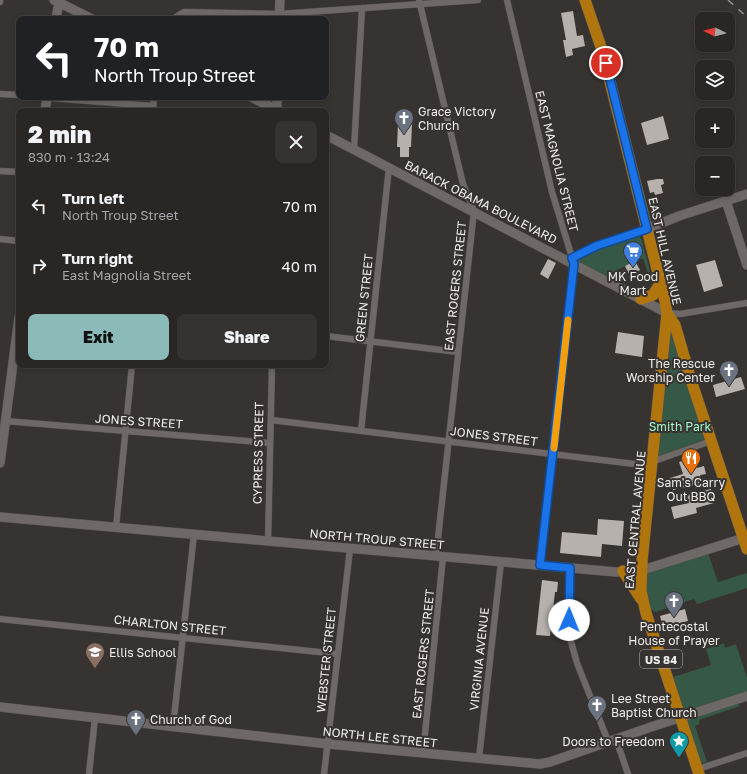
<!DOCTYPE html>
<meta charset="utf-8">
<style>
:root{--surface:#292624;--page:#353231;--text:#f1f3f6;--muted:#a5a5a6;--line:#454341;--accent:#8bbbb9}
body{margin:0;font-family:"Golos Text",sans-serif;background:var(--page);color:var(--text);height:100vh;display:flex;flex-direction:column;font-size:15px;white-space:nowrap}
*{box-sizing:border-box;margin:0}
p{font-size:13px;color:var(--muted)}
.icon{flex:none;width:22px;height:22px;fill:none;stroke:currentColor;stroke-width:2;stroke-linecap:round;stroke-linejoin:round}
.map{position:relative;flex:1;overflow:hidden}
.drawer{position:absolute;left:16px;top:108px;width:313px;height:260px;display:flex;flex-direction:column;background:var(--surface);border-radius:8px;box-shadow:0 2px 6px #0003,0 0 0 1px var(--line)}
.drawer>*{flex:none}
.hud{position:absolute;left:16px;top:16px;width:313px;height:84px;border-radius:8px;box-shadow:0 2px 6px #0003,0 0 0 1px var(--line);background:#202124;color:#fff;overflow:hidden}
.needle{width:26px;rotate:276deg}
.buttons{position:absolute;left:695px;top:12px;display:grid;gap:8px}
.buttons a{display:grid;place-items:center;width:40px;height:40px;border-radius:8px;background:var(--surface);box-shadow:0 2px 6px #0003,0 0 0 1px var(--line);font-size:20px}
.pin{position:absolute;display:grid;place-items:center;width:34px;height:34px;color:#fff;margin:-17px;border:2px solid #fff;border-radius:50%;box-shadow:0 1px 4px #0007}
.me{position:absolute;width:44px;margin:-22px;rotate:1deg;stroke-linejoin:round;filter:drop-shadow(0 0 3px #0008)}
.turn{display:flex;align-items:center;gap:14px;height:84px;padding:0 12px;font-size:18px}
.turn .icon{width:52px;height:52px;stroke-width:2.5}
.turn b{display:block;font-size:28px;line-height:34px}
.round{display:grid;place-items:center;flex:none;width:42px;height:42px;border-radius:8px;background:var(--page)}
.head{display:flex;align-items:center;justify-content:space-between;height:68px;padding:0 12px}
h1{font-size:24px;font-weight:800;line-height:30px}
.button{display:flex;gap:8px;margin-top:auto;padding:8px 12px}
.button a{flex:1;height:46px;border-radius:8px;background:var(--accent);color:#111;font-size:16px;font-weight:800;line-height:46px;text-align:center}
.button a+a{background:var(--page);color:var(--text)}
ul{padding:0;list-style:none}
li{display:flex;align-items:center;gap:12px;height:60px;padding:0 12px}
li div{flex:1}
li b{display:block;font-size:15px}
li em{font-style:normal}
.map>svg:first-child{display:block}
.green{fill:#365846}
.building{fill:#b6b1ad}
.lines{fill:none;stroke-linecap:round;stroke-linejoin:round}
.street-casing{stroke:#55514f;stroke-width:7}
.secondary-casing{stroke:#55514f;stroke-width:10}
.highway-casing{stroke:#55514f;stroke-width:12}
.street{stroke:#6e6966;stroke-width:6}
.secondary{stroke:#6e6966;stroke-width:9}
.highway{stroke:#b1750e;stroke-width:11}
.rail{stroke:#94908e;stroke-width:1.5;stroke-dasharray:7 7;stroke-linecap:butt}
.route-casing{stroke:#114b97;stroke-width:10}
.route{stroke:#1a73e8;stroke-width:7}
.slow{stroke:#f59e0b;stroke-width:7}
.labels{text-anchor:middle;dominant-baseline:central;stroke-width:4;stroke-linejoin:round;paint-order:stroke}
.shield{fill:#373330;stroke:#b8b4b2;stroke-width:1}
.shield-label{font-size:11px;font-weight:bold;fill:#efecea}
.poi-label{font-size:12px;fill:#efecea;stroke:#373330;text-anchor:start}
.street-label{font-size:12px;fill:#efecea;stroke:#373330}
.park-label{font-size:12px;fill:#a3f8c9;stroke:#373330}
</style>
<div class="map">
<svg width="747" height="774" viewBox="0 0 747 774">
<rect width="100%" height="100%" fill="#373330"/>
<!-- green -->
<path class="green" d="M634,236H639L642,240L650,271L648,274L643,258L606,275L626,285L625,287L578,262V258L582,254Z
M669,323L705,439L659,456H658Z
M708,553L718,582L747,573V588L697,604L694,599L656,612L651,610L644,588L646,573Z
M724,643L725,648L736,644L747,678V692L685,712L673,677L711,665L706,649Z
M738,703L740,706L699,720V724L695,726L707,762L701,763L686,721L687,719Z"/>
<!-- building -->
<path class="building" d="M573,11L577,36L583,35L585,46L572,49L573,55L566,57L563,40H566L561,13Z
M663,116L669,139L647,145L641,123Z
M398,123L412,124L411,147H409V157H400V147H397Z
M657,179H663L664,184L661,185L663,193L655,195L654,192L650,193L647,181Z
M548,259L556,263L548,279L540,274Z
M715,260L723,286L704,292L696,265Z
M635,261L640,270L630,276L625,266Z
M618,332L644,336L642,357L615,353Z
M741,377L745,389L716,397L713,385Z
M692,458L694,466L696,465L697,468L704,466L706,474L700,475L702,483L673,490L670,478L683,474L679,462Z
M711,489L714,503L696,508L697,513L674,519L671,507L689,503L687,495Z
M598,519L624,521L622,546L602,544L601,557L560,553L562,532L597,535Z
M542,580L558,582L557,592H555L550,636L536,635Z
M685,609L688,621L663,627L660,616Z"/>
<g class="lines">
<defs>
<path id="street" d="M419,0L463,184L474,211L436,556
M507,0L552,192L574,264L540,565
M0,2V0
M173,19L184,12L279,14L478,0
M0,94L19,95
M38,97L153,106
M153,111L154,97
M354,149L362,8
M0,171L19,172
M0,239L19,241
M572,258L596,246L647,229
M668,313L680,314L747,303
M326,336L458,352
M271,420L643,465L711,441
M5,421L270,443
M361,431L389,167
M116,527L132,365
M268,542L272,365
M570,568L569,621L570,638L577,663L608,741
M0,619L338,654
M173,727L194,534
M616,739L628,774
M423,753L443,557
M479,758L501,562
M698,769L747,753
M89,774L95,718
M324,774L350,549"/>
<path id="secondary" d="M54,0L92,19
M56,19L59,2
M279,19L280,0
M251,97L279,111
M277,110V97
M45,111L47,97
M326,135L667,313
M726,201L747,265
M647,229L679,216L747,194
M0,463L19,317
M0,517L616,572L635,571L649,568L747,537
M0,707L328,744L540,764L550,762L651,727L747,696"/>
<path id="highway" d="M585,0L602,50L665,301L667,313L675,325L690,377L747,549
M641,299L653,295L661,282
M667,313L642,561L641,591L646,613L699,774
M623,571L641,599"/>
</defs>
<!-- street casing -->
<use href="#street" class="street-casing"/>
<!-- secondary casing -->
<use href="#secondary" class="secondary-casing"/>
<!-- highway casing -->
<use href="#highway" class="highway-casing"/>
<!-- street -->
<use href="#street" class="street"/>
<!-- secondary -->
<use href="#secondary" class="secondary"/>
<!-- highway -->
<use href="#highway" class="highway"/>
<!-- rail -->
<path class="rail" d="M728,0L747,17"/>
</g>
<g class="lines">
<defs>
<path id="route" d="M569,620L570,568L540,565L574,264L572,258L596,246L647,229L606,63"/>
</defs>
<!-- route casing -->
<use href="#route" class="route-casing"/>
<!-- route -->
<use href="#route" class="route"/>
<!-- slow -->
<path class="slow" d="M554,448L568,320"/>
</g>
<!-- icons -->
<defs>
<symbol id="church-pin" viewBox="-11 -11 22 30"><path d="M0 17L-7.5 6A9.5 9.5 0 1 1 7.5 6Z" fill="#6b7280" stroke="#373330"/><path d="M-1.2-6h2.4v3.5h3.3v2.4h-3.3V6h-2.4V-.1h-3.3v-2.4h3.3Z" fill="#fff"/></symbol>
<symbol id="supermarket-pin" viewBox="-11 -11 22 30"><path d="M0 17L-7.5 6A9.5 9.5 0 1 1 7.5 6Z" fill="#3f7fe0" stroke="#373330"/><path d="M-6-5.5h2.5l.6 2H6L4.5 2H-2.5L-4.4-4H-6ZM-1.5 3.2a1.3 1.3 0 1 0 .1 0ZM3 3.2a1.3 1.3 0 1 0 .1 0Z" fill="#fff"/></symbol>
<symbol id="restaurant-pin" viewBox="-11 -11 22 30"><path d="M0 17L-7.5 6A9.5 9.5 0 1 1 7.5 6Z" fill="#e8710a" stroke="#373330"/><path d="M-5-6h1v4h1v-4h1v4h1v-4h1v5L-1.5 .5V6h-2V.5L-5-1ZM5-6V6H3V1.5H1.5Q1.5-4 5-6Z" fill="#fff"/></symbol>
<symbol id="school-pin" viewBox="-11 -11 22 30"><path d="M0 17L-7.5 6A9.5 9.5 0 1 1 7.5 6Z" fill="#8d6e63" stroke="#373330"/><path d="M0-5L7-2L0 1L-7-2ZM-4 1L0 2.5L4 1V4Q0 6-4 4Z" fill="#fff"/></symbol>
<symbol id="sight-pin" viewBox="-11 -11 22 30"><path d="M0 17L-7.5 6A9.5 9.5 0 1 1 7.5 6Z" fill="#0f9aa8" stroke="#373330"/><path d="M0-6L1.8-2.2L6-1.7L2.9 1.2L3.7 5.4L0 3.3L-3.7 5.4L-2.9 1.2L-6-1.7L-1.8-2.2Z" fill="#fff"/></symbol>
</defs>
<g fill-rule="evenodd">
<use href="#church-pin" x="393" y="107" width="22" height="30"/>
<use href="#supermarket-pin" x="622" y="240" width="22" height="30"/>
<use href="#church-pin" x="718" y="359" width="22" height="30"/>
<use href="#restaurant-pin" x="680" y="447" width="22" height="30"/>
<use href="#church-pin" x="663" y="590" width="22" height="30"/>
<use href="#school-pin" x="84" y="641" width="22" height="30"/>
<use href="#church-pin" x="586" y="694" width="22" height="30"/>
<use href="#church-pin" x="125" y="708" width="22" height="30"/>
<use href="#sight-pin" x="668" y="730" width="22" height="30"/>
</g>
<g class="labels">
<!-- shield labels -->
<rect class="shield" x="640" y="650" width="42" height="18" rx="3"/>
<g class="shield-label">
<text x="661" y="659">US 84</text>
</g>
<!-- poi labels -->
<g class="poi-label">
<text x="418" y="111">Grace Victory<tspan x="418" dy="14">Church</tspan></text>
<text x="633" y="276" text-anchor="middle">MK Food<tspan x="633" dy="14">Mart</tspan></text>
<text x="715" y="363" text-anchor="end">The Rescue<tspan x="715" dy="14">Worship Center</tspan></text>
<text x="691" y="482" text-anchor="middle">Sam's Carry<tspan x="691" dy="14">Out BBQ</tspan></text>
<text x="674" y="626" text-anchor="middle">Pentecostal<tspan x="674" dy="14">House of Prayer</tspan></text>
<text x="109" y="652">Ellis School</text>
<text x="611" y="698">Lee Street<tspan x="611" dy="14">Baptist Church</tspan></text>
<text x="150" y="719">Church of God</text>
<text x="665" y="741" text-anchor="end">Doors to Freedom</text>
</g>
<!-- street labels -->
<g class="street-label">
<text transform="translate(557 161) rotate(76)">EAST MAGNOLIA STREET</text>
<text transform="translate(481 202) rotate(27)">BARACK OBAMA BOULEVARD</text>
<text transform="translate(665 251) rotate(77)">EAST HILL AVENUE</text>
<text transform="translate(455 286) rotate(-84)">EAST ROGERS STREET</text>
<text transform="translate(364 298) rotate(-84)">GREEN STREET</text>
<text transform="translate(139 421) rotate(4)">JONES STREET</text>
<text transform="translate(494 436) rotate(7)">JONES STREET</text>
<text transform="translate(258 453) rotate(-89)">CYPRESS STREET</text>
<text transform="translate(635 520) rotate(-85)">EAST CENTRAL AVENUE</text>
<text transform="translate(377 539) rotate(5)">NORTH TROUP STREET</text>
<text transform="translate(170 625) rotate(6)">CHARLTON STREET</text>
<text transform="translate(423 654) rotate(-84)">EAST ROGERS STREET</text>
<text transform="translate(479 659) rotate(-84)">VIRGINIA AVENUE</text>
<text transform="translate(326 660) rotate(-84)">WEBSTER STREET</text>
<text transform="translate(380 737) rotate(6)">NORTH LEE STREET</text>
</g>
<!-- park labels -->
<g class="park-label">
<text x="680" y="426">Smith Park</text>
</g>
</g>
</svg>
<div class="buttons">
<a><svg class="needle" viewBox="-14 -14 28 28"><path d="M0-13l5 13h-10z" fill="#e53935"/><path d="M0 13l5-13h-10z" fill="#a5a5a6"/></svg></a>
<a><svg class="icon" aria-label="layers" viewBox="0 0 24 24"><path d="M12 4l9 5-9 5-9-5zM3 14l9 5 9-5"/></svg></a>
<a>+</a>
<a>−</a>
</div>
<div class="pin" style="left:606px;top:63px;background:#d93025"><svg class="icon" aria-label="arrive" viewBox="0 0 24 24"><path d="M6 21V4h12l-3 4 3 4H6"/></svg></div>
<svg class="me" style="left:569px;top:620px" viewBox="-20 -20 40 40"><circle r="19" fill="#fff"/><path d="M0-13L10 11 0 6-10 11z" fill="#1a73e8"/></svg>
<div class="hud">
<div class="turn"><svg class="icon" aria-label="left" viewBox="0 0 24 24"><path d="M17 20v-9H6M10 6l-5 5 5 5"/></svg><div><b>70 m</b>North Troup Street</div></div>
</div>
<section class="drawer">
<div class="head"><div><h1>2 min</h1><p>830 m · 13:24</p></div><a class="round"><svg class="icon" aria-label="close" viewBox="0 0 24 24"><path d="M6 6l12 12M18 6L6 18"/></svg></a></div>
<ul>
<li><svg class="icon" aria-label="left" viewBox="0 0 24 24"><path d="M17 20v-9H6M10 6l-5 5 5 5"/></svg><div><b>Turn left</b><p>North Troup Street</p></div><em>70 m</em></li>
<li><svg class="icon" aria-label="right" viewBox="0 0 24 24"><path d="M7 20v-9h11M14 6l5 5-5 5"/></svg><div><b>Turn right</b><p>East Magnolia Street</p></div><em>40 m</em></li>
</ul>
<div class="button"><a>Exit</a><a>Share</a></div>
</section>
</div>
